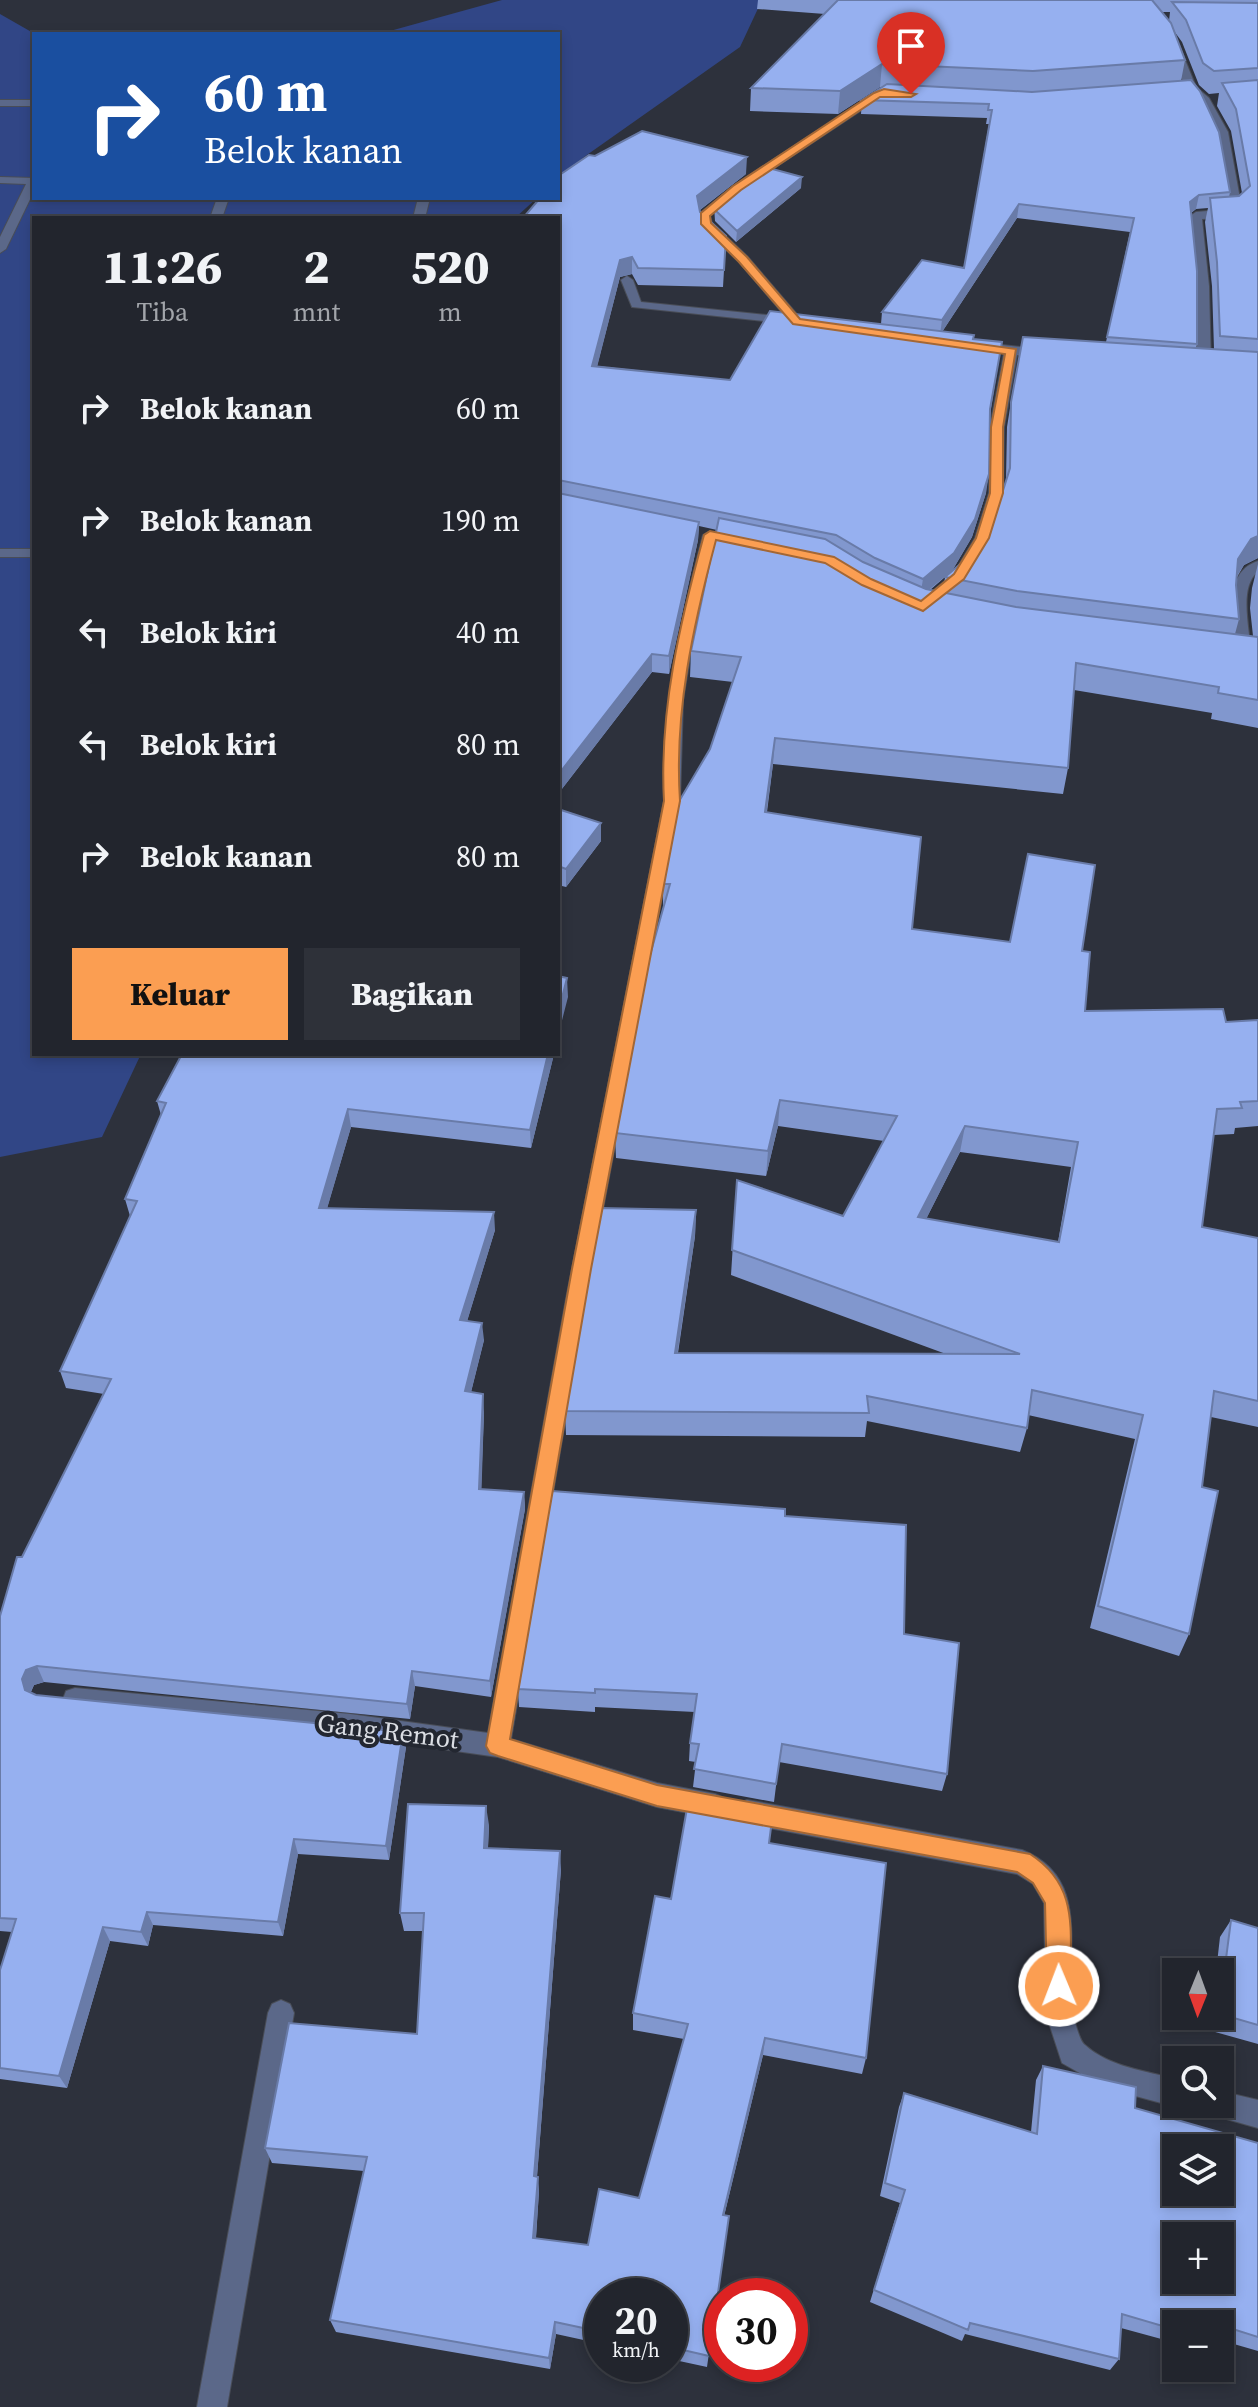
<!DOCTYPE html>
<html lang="id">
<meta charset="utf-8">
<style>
:root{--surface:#22252d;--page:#2e3139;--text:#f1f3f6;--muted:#a2a5aa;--line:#3f4249;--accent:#fb9e52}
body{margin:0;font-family:"Source Serif 4",serif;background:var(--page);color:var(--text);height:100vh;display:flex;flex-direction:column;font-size:30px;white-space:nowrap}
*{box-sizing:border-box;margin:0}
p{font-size:26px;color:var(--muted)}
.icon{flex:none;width:44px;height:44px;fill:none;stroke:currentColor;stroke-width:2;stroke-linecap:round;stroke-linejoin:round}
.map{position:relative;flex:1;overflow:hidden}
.side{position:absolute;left:32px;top:216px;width:528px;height:840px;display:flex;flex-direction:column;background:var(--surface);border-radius:0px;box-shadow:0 4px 12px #0003,0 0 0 2px var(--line)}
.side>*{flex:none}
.banner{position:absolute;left:32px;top:32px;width:528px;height:168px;border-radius:0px;box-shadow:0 4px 12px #0003,0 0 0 2px var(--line);background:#1a4fa0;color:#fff;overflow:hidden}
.needle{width:52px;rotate:181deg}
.controls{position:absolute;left:1162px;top:1958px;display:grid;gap:16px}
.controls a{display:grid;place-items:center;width:72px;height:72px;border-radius:0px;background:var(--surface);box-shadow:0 4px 12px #0003,0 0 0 2px var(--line);font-size:40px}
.speed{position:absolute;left:584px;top:2278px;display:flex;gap:16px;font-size:40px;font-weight:700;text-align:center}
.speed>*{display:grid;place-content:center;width:104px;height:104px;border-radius:50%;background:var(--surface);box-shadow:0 4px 12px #0003,0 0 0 2px var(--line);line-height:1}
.speed small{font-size:20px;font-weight:400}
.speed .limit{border:12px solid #d22;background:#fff;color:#111}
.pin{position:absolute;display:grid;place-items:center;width:68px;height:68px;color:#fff;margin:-82px -34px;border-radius:50% 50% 50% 0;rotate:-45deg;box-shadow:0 0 8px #0007}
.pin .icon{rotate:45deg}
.me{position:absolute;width:88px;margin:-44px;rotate:359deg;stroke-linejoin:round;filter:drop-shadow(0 0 6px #0008)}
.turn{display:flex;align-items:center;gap:28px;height:168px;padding:0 40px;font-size:36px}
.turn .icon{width:104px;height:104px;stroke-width:2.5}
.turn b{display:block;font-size:56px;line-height:68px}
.eta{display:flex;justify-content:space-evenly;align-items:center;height:136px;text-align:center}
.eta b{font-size:48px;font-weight:800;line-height:56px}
.cta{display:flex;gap:16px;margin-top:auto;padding:16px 40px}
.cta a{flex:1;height:92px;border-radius:0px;background:var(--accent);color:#111;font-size:32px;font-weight:800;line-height:92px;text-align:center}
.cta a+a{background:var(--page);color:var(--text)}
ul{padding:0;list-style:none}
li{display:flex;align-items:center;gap:24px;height:112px;padding:0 40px}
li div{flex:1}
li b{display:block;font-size:30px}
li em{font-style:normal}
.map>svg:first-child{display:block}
.green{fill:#314686}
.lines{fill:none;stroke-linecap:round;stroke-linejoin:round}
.lane-casing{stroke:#494d57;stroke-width:2}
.street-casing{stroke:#494d57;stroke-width:2}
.lane{fill:#5b6889;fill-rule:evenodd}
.street{fill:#5b6889;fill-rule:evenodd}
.wall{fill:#8197ce;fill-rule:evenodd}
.shaded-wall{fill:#697ba8}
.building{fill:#96b0f0;stroke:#697ba8;stroke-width:2;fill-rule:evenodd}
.route{fill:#fb9e52;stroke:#a36735;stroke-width:2}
.labels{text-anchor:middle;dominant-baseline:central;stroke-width:8;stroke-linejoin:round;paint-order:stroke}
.near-street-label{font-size:26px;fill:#dbdee4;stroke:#232731}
</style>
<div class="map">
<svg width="1258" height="2407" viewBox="0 0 1258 2407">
<rect width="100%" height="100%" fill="#2d313c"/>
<!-- green -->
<path class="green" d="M502,0H762L740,47L584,157L558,180V34H379Z
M0,14L35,34L34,198H537L515,218H34V1054H141L102,1137L0,1157Z"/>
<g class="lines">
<defs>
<path id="lane" d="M0,549H34V557H0Z"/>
<path id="street" d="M1170,43L1179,45L1196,87L1209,98L1228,132L1242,210L1233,217L1202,219L1209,286L1211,365L1204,369L1197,365V286L1190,216L1196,212L1230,209C1226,184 1225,153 1215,129C1203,100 1169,76 1170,43Z
M880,90L889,92L741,190L710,216L712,223L747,256L801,319V325L632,307L621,280L627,276L633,280L641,302L786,317L739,262L702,227L698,215L733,186Z
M0,100H34V106H0Z
M0,177L34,178V191L6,249L0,253V237L26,184L0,183Z
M217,198H229L222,218H210Z
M418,198H430L425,218H413Z
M975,342L1047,350L1053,354L1047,358L1017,355L1004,427L1003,493L989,538L965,579L923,612L918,610V604L954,573L975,538L989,493L990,427L1004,353L970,349L969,346Z
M710,531L717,535L694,633L683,700L680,801L586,1299L511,1739L657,1783L715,1794L724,1798L727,1806L724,1814L715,1818L657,1807L498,1757L350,1736L66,1707L63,1699L66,1691L75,1688L350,1714L488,1733L566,1299L664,801C661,709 680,623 703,535Z
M1258,561V572C1238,586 1250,631 1251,653L1243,658L1235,653C1234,622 1221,573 1258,561Z
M747,1800L1022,1850C1100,1881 1057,1968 1077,2029C1079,2035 1081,2042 1085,2045C1109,2067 1146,2071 1176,2079V2104H1182L1176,2107L1106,2088L1062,2063L1046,2014L1044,1903L1033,1884L1017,1874L747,1824L738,1820L734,1812L738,1804Z
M281,2000L290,2004L294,2013L227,2407H197L268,2013L272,2004Z
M1220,2091L1258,2100V2128L1209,2114L1205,2104H1220Z"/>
</defs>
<!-- lane casing -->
<use href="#lane" class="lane-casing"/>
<!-- street casing -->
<use href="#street" class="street-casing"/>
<!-- lane -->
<use href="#lane" class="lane"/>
<!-- street -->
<use href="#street" class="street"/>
</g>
<!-- wall -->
<path class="wall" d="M758,0H1258V558L1244,565L1237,577L1236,585L1239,619L1235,634L1253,636L1250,608L1252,588L1258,564V728L1211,719L1212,713L1074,690L1068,768L1063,794L773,764L767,812L912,929L1082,951L1085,1011L1226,1022L1258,1020V1126L1235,1128L1234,1134L1214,1135L1202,1227L1258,1238V1427L1211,1417L1202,1487L1189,1634L1179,1656L1090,1628L1135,1439L1028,1415L1027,1428L1020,1452L867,1421L865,1437L566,1435L565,1411L696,1210L695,1236L678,1353L946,1354L731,1275L737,1180L843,1216L884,1141L778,1126L766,1176L616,1158L615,1133L663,910V884L733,682L690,677L691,651L717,530L699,526L698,540L669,674L652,672L558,794V218L746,174L700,210V212L726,236L723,287L638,285L632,274L620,277L597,366L730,380L881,324L882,312L964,268L989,124H986L987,118L861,114L862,100L883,87H880L838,114L750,111L751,88L825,14L757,9ZM1161,12H1170L1169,21ZM1174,31L1182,42L1199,85L1209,94L1219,93L1217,106L1231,131L1242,193L1239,196L1229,197L1230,192L1181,81L1185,60ZM1208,208L1205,222L1212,286L1214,349L1196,348L1197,344L1191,213L1196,209ZM1017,218L1130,232L1106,342L1011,402L1007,427L1006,480L996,513L971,555L945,577L943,593L930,590L952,571L972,537L986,493L990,414L1002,342L973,339L942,332ZM960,1152L1071,1167L1058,1242L926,1219Z
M801,188L736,242L715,221L714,206Z
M558,809L601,841L566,887L558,885Z
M554,1054L531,1148L351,1127L327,1208L495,1230L467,1321L484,1340L471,1392L484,1412L481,1489L524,1492L525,1509L491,1697L415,1686L410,1719L44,1682L34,1685L31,1692L36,1695L406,1747L389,1860L298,1854L283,1936L153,1925L148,1946L110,1941L67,2088L0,2079V1970L12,1932L0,1931V1616L22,1557L104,1394L66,1388L60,1371L130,1216L125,1199L161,1115L157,1101L208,1055Z
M785,1516L904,1634L947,1774L942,1791L779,1762L774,1802L693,1787L696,1762L689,1761L690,1743L695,1712L595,1707V1712L519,1707L518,1689Z
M489,1825L488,1848L561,1869L537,2176L539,2191L536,2238L588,2245L639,2198L684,2039L633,2030V2013L671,1899L769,1843L866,2058L862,2074L763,2055L724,2216H729L707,2367L670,2359V2296H602V2344L556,2334L550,2369L336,2332L330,2320L364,2171L272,2163L265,2148L417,2034L423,1931H404L400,1913Z
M1231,1920L1258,1928V2044L1208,2030L1210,2016H1220V1972H1216L1220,1937Z
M1043,2066L1135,2108L1258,2143V2351L1220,2340V2324H1176V2343L1121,2328L1119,2359L1110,2370L965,2334L962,2341L870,2302L900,2203L880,2196L899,2107L904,2093L1031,2132L1036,2080Z"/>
<!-- shaded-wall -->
<path class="shaded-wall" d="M882,64L880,87L838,114L840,91Z
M747,157L746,174L697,212V196Z
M802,177L801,188L736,242L737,231Z
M1199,195L1196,209L1187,216L1190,202Z
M1019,204L1017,218L940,335L942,320Z
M632,257V274L620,277L593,383L592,366L620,260Z
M989,474L986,493L972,537L952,571L920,597L923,579Z
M699,522L698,540L669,674V656Z
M1258,536V558L1244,565L1231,585L1238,559L1251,539Z
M652,654V672L558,794V775Z
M775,738L773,764L763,838L765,812Z
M601,823V841L566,887V869Z
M567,978L568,997L558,1036V1014Z
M548,1054H554L531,1148L530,1130Z
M780,1100L778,1126L766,1176L768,1151Z
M348,1109L351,1127L322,1226L319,1208Z
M965,1126L960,1152L914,1243L918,1217Z
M696,1210L695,1236L674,1377L675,1353Z
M494,1212L495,1230L462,1338L460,1320Z
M482,1323L484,1340L467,1408L465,1391Z
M483,1394L484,1412L481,1506L479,1489Z
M524,1492L525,1509L491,1697L490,1681Z
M37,1666L44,1682L34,1685L29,1695L25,1690L22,1679L26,1670Z
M412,1671L415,1686L410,1719L407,1704Z
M403,1732L406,1747L389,1860L386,1846Z
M486,1806L489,1825L487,1866L484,1848Z
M294,1839L298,1854L283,1936L278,1922Z
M560,1851L561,1869L536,2190L534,2176Z
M147,1912L153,1925L148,1946L141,1932Z
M103,1927L110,1941L67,2088L59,2076Z
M765,2038L763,2055L721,2229L723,2215Z
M538,2177L539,2191L535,2251L533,2238Z
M555,2322L556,2334L550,2369L549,2358Z"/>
<!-- building -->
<path class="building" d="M838,0H1152L1171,23L1185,60L1033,71L882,64L840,91L751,88Z
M1172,2L1258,3V68L1214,71L1203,63L1186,20Z
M1191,80L1200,91L1219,132L1230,192L1199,195L1190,202L1197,271V344L1107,337L1134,218L1019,204L942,320L882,312L922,260L964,268L992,110H988L989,104L862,100L887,84L1032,92Z
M1258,80V339L1220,336L1217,262L1210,198L1239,196L1250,186L1236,109L1222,83Z
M642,131L747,157L697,196L700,212L726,236L724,270L638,268L632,257L620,260L592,366L730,380L770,311L974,335L973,339L1002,342L990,409L989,474L975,519L954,553L923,579L875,558L836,535L558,480V218H523L540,198H558V177L561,174L589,155L595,156Z
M765,167L802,177L737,231L715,210L714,206Z
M1023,337L1258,352V536L1251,539L1238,559L1236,585L1239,619L1017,591L945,577L971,555L996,513L1010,468L1011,402Z
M558,493L699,522L669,656L652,654L558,775Z
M719,518L825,539L863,562L926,589L1016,607L1258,637V700L1218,693L1219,687L1076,663L1068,768L775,738L765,812L921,837L912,929L1010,942L1028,854L1095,865L1082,951L1090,952L1085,1011L1223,1009L1226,1022L1258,1020V1101L1240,1102L1242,1108L1217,1109L1202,1227L1258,1238V1401L1214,1391L1202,1487L1218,1491L1189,1634L1098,1606L1143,1415L1032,1390L1027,1428L867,1396L869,1413L565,1411L601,1208L696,1210L675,1353L1020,1354L732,1250L737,1180L843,1216L897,1116L780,1100L768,1151L615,1133L647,966L670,884H663L678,803L710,749L741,657L691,651ZM965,1126L1078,1142L1059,1242L918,1217Z
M558,809L601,823L566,869L558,866Z
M558,976L567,978L558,1014Z
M182,1054H548L530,1130L348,1109L319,1208L494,1212L460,1320L482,1323L465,1391L483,1394L479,1489L524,1492L490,1681L412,1671L407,1704L37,1666L26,1670L22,1679L25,1690L36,1695L403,1732L386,1846L294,1839L278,1922L147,1912L141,1932L103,1927L59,2076L0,2068V1970L16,1919L0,1918V1616L17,1557H22L111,1379L60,1371L137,1201L125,1199L166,1103L157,1101Z
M552,1491L785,1509V1516L906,1525L904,1634L959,1643L947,1774L782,1744L776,1784L694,1769L699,1744L690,1743L697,1694L595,1689V1693L518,1689Z
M689,1797L773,1812L769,1843L886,1863L866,2058L765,2038L723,2215L729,2216L709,2356L670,2347V2296H602V2332L555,2322L549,2358L330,2320L367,2157L265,2148L289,2023L417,2034L424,1913H400L408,1804L486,1806L484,1848L560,1851L534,2176L538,2177L533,2238L588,2245L599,2189L639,2198L688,2024L633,2013L655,1896L671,1899Z
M1231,1920L1258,1928V2025L1220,2014V2005Z
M1043,2066L1136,2087L1135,2108L1258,2143V2337L1220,2325V2324H1176V2330L1122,2314L1119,2359L970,2323L968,2330L874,2290L905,2190L885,2183L904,2093L1037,2134ZM1176,2148H1220V2192H1176ZM1176,2236H1220V2280H1176Z"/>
<!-- route -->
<path class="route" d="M884,89L916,94L911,97H880L741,190L710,216L711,223L747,257L800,319L1016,349L1003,427V493L989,538L964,579L923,611L862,585L825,563L716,540C693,626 674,712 680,801L591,1269L510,1739L657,1785L1030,1854C1081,1887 1069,1932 1071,1986L1067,1995L1059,1998L1050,1995L1047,1986L1045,1903L1033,1883L1017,1872L657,1806L498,1756L490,1753L486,1746L572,1269L664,801C659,710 680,622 704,535L710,531L834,557L871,579L921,601L954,574L976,538L990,493L991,427L1005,354L793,324L739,262L701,224V213L733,186L874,93Z"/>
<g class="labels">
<!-- near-street labels -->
<g class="near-street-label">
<text transform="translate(388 1731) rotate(7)">Gang Remot</text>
</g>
</g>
</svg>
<div class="controls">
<a><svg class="needle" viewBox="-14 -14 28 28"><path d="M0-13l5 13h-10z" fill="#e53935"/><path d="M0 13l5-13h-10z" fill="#a2a5aa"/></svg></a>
<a><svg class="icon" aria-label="search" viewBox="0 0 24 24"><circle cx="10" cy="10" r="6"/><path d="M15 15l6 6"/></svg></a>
<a><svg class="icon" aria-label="layers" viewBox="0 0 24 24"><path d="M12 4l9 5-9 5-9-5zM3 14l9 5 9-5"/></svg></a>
<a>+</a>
<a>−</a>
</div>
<div class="speed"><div>20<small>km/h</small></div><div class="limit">30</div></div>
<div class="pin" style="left:911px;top:94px;background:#d93025"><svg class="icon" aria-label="arrive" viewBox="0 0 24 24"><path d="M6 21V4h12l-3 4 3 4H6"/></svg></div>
<svg class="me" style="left:1059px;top:1986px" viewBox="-20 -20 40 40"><circle r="17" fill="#fb9e52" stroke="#fff" stroke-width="3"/><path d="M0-11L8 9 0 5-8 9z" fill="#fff"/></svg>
<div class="banner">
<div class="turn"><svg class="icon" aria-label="right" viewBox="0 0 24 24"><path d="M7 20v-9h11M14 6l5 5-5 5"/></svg><div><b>60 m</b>Belok kanan</div></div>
</div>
<section class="side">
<div class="eta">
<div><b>11:26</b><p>Tiba</p></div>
<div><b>2</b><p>mnt</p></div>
<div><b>520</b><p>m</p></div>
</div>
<ul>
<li><svg class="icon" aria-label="right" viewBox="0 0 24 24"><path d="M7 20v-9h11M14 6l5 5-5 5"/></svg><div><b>Belok kanan</b></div><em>60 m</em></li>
<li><svg class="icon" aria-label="right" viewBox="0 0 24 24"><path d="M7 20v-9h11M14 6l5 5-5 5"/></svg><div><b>Belok kanan</b></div><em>190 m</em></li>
<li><svg class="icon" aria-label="left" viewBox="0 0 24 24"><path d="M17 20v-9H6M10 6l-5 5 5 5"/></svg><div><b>Belok kiri</b></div><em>40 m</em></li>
<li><svg class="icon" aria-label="left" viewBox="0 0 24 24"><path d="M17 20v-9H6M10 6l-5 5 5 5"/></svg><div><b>Belok kiri</b></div><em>80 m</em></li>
<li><svg class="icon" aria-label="right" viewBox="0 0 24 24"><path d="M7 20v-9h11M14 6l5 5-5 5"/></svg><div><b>Belok kanan</b></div><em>80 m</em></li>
</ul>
<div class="cta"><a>Keluar</a><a>Bagikan</a></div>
</section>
</div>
